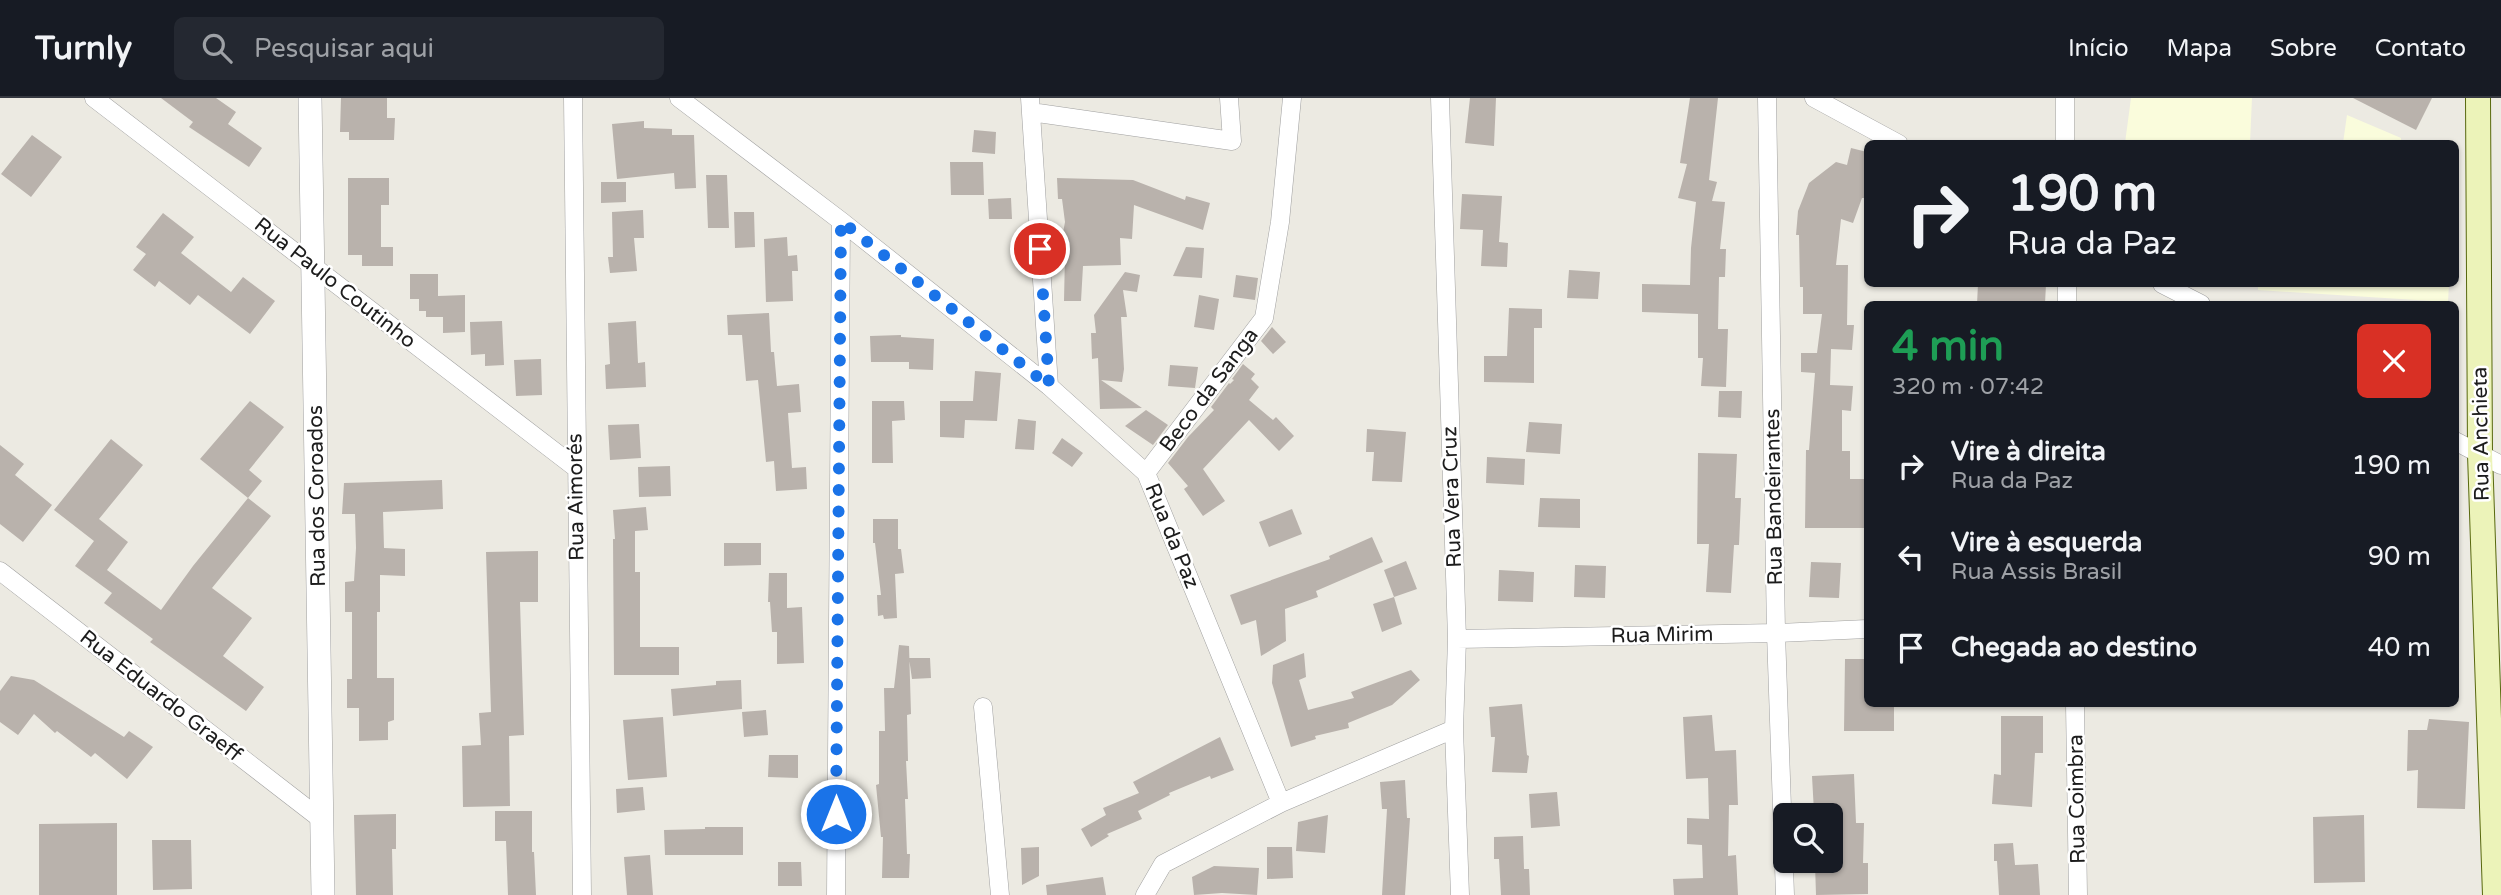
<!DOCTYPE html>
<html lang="pt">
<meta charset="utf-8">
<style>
:root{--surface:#171b24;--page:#242831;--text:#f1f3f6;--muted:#9ea1a6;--line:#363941}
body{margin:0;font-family:"Varela Round",sans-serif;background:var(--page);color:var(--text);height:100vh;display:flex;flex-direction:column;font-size:26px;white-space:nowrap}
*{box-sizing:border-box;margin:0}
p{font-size:23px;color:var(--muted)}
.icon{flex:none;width:38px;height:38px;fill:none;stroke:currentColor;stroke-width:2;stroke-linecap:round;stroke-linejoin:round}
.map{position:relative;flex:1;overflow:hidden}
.details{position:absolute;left:1864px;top:203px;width:595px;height:406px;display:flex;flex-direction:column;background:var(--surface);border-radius:10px;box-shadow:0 2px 5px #0004}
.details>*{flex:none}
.top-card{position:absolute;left:1864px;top:42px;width:595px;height:147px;border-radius:10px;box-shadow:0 2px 5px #0004;background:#171b24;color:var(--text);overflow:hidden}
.tools{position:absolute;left:1773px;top:705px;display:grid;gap:14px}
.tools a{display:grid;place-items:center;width:70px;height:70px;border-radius:10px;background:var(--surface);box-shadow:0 2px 5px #0004;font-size:35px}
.pin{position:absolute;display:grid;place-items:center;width:60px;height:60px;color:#fff;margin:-30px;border:4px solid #fff;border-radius:50%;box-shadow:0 2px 7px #0007}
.me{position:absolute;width:77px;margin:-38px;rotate:0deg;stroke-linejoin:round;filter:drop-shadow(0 0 5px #0008)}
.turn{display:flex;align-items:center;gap:24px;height:147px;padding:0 28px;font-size:32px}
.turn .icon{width:91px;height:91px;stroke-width:2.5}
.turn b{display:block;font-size:49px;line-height:60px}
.round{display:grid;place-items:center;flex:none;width:74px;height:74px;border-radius:10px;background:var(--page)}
.headline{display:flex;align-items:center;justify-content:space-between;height:119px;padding:0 28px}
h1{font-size:42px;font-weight:800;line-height:52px;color:#1e9e55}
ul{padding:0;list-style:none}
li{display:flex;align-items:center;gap:21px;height:91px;padding:0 28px}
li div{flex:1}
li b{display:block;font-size:26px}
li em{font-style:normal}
header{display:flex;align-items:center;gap:42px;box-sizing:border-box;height:98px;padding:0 35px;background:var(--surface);border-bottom:2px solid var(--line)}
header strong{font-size:33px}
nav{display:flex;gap:38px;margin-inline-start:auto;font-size:24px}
.search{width:490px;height:63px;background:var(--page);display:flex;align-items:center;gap:18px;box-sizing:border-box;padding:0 24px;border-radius:10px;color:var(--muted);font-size:26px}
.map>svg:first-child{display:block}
.education{fill:#fafcdc}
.building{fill:#b9b2ac}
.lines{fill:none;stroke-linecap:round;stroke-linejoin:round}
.minor-casing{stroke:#a0a0a0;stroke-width:19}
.tertiary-casing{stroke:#a0a0a0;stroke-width:24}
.secondary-casing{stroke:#58680e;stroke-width:26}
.minor{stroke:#fff;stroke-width:18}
.tertiary{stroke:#fff;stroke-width:23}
.secondary{stroke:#ecf3b9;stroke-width:24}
.route{stroke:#1a73e8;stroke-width:12;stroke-dasharray:0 21.6}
.labels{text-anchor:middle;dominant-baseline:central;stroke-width:5;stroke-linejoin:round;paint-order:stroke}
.street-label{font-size:21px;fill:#1c1c1c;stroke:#fff}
</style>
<header>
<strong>Turnly</strong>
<div class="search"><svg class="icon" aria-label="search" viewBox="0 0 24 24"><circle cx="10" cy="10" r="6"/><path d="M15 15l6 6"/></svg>Pesquisar aqui</div>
<nav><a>Início</a><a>Mapa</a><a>Sobre</a><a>Contato</a></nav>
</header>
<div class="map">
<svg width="2501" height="797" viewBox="0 0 2501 797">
<rect width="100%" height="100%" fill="#eceae2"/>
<!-- education -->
<path class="education" d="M2131,0H2252L2250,45H2125Z
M2347,17L2401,40V45H2343Z
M2258,186H2449L2448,204L2258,192Z"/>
<!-- building -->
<path class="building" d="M161,0H216L236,14L228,26L262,50L249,69L189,29L193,24Z
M341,0H387V20H395L394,42H349V34H340Z
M1470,0H1496L1494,48L1465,45Z
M1690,0H1718L1709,82L1717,84L1712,103L1725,104L1720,151H1726L1725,179H1719L1718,231H1728L1726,289L1701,288L1703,260H1698V216L1642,214V186L1690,187L1691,150L1696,104L1678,100L1687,66L1680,65Z
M2353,0H2432L2416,32Z
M644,23V30L672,31V37H694L696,90L675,91L674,75L617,81L612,26Z
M974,32L996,34L995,56L972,54Z
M32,37L62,59L31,99L1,76Z
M1851,50L1867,54V100H1862L1853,125L1841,121L1836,167H1848L1847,227H1854L1852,252L1831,251L1830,287L1853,288L1851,313L1842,312V353H1850V381H1867V430H1805L1806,352H1809L1815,275L1801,274V255H1817L1822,216H1803V189H1800L1799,137H1796L1798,113L1809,85L1836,64L1847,67Z
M950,64H983L984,97H951Z
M706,77H727L729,130H708Z
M348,80H389V107H381V149H393V168H362V157H348Z
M1057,80L1133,82L1185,102L1186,98L1210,105L1203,132L1134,107L1132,141L1120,140L1121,167L1083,168L1081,203H1064L1065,156H1059L1065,124L1062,101H1058Z
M601,84H626V104L601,105Z
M1462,96L1502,98L1499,144L1508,145L1507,169L1481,168L1483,132L1460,131Z
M1011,100L1012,121H989L988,101Z
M643,112L644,140H634L637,173L610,175L608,159H613L612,114Z
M734,114H754L755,149L735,150Z
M163,115L194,139L181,155L231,194L243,179L275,203L250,236L198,197L190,207L159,183L155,189L133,172L146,156L136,149Z
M787,139L788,158L797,157L798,173H792L793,203L766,204L764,141Z
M1186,149L1204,150L1202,180L1173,178Z
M1569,172L1600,174L1598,201L1567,200Z
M1125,174L1140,177L1137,194L1123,192L1127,219H1121L1124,271L1122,284L1101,282L1142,310L1100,311L1098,260L1092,261L1091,235H1096L1094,217Z
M410,176H438V198L465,197V234L443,235V219H426V213H419V201H410Z
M1236,177L1258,180L1255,202L1233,199Z
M1978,186H2046L2045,206H1977Z
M1199,197L1219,201L1214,232L1194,229Z
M1509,210L1542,211V230H1534V285L1484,284V258H1507Z
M769,215L771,254H774L777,288L799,286L801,314L788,315L792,370L806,369L807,391L776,393L774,363L766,364L758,282L746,283L742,237H728L727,217Z
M502,223L504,267L485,268V256L471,257L470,224Z
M636,223L638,265L645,264L646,289L606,291L605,267L610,266L608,225Z
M1272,229L1286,244L1273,256L1261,243Z
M901,237V239L934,241L933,272L909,271V264H871L870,238Z
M541,261L542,297L516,298L514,262Z
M1243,266L1255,276L1251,281L1259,289L1249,302L1273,322L1276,319L1294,338L1279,353L1249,322L1203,371L1225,403L1203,418L1184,391L1188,388L1168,365L1188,339L1214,312L1211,309L1229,285L1230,286L1234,282L1232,281Z
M1170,267L1198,269L1195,290L1168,288Z
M975,273L1001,275L997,323L965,322L964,340L940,339V303H973Z
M1719,293H1742L1741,320L1718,319Z
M250,303L284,329L249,372L262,383L248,400L200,361Z
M872,303H904L905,322L892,323L893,365H872Z
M1146,312L1168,327L1153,347L1125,328Z
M1018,321L1036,323L1034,352L1015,351Z
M1529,324L1562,326L1560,356L1526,354Z
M639,326L641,360L610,362L608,327Z
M1367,331L1406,334L1402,384L1372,383L1374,354H1366Z
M1062,340L1083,355L1072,369L1052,355Z
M111,341L143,367L99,421L128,444L107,472L161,512L193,468L248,400L271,418L212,490L252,520L223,558L264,589L246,613L150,544L153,541L104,505L112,495L75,468L94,443L54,412Z
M0,347L24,366L15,377L52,407L23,444L0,426Z
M1698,355L1737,356L1735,400H1741L1739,447H1734L1731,495L1706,494L1709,446H1697Z
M1487,359L1525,361L1524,387L1486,385Z
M670,368L671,398L639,399L638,369Z
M442,382L443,411L383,414L384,450L405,451V478L380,477V514H377V580H394V622L388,624V642L359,643V610H347V581H352V514H345V484L354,483L356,450L355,416H342L344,385Z
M1540,400L1580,401V430L1538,429Z
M646,409L648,432L635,433V474H640V549H679V577H614L613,441H615L613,412Z
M1292,411L1302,436L1269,449L1259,424Z
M873,421H898V451H901L904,475L895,476L897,520L884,521L883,517L878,518L877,497H881L875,445H873Z
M1372,439L1383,464L1316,493L1318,499L1285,511L1286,543L1261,558L1256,522L1241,527L1230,497L1330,461L1329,458Z
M724,445H761V467L724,468Z
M538,453V504H520L524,637L509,638L510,708L463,709L462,648L481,647L479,615L491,614L486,454Z
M1406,463L1417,491L1394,499L1384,472Z
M1811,464L1841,465L1839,500L1809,499Z
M1575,467L1606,468L1605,500L1574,499Z
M1499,472L1534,474L1533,504L1498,503Z
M769,475H787V510L802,509L804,565L777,566V534H772L770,504H768Z
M1394,499L1402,526L1382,534L1373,506Z
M899,547L909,548L911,616L907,617L908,663H906L908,701H905L907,756H910L909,780H882L883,739H881L876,687L879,686V633H885L884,590H894Z
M1304,555L1306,579L1299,582L1308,612L1354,600L1351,594L1411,572L1420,582L1392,607L1348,625L1349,630L1315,638L1316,641L1291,649L1272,585L1273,567Z
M909,560H930L931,580L912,581Z
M1845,561H1867V606H1894V633H1844Z
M11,578L34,582L124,639L129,633L153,649L127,681L95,655L91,659L57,633L55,635L34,616L18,637L0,624V593Z
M741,582L742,611L673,618L671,591L716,587V583Z
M1522,606L1527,657L1529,658L1527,675L1492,674L1495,639H1491L1489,609Z
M766,612L768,637L744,639L742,614Z
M1712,617L1715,653L1736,652L1738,707H1729L1728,758L1736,757L1738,797H1674L1673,781L1703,780L1702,747L1687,746V720L1709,721L1708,680L1686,681L1683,619Z
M2001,618H2043V655H2035L2032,709L1992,706L1994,676L2001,677Z
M663,619L667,679L628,682L623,622Z
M2429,621L2469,624L2465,711L2417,710L2418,672L2407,673L2408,632H2427Z
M1220,639L1234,672L1211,681L1210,678L1169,695L1170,697L1138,713L1142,721L1107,736L1109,738L1091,749L1081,731L1106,717L1103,710L1139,695L1133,684Z
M769,657H798V680L768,679Z
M1854,676L1856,725H1864L1863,765H1868V796L1816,797L1815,766L1830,765V713L1814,714L1812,678Z
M1405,682L1407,720H1410L1405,797H1382L1387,711H1382L1380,684Z
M643,689L645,712L617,715L616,691Z
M1557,694L1560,728L1531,730L1529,696Z
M495,713H532V754H534L536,797H508L506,743H495Z
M396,716V751H392L393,797H356L354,717Z
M1328,717L1325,755L1296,753L1298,724Z
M2364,717L2365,784L2314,785L2313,719Z
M117,725V797H39V726Z
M705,729H743V757H665L664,732L705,731Z
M1523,738L1524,771H1529L1530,797H1501L1499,761H1494V739Z
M152,742H191L192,791L153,792Z
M2013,745L2015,767L2038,766L2040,797H1999L1997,763H1994V746Z
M1039,749V778L1022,787L1021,750Z
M1267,749H1292L1293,780L1267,781Z
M650,757L653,797H627L624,759Z
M778,764H801L802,788H778Z
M1214,768L1259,770L1257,797L1222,795L1194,797L1192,779Z
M1103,779L1106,797H1047L1046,787Z"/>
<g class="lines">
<defs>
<path id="minor" d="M94,0L576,370
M573,0L582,797
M679,0L841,123L1049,288L1146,375L1281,705
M1030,0L1049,288
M1440,0L1457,541L1454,631L1460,797
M1767,0L1776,535L1785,797
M1814,0L1899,46
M2065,0V46
M1031,14L1232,43L1229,0
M2067,186V206
M2162,186L2201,206
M2455,343L2501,367
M1146,375L1264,220L1280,124L1292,0
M0,473L322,722
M1457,541L1776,535L1867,531
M2075,606L2078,797
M983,609L1000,797
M836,797L841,123
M1145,797L1163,766L1281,705L1454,631"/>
<path id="tertiary" d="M310,0L323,797"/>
<path id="secondary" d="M2478,0L2480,356L2495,797"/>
</defs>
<!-- minor casing -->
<use href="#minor" class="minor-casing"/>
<!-- tertiary casing -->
<use href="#tertiary" class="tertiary-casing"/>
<!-- secondary casing -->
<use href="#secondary" class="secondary-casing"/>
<!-- minor -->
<use href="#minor" class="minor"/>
<!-- tertiary -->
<use href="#tertiary" class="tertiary"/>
<!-- secondary -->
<use href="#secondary" class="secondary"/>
</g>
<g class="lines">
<!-- route -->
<path class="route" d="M836,716L841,123L1049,288L1040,151"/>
</g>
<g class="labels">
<!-- street labels -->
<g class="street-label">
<text transform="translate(335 185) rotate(38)">Rua Paulo Coutinho</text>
<text transform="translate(1209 292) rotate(-53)">Beco da Sanga</text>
<text transform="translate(2481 336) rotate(-91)">Rua Anchieta</text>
<text transform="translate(317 398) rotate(-91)">Rua dos Coroados</text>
<text transform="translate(576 399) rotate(-91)">Rua Aimorés</text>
<text transform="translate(1452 399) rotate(-92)">Rua Vera Cruz</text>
<text transform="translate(1774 399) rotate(-91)">Rua Bandeirantes</text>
<text transform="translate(1172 438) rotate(68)">Rua da Paz</text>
<text transform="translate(1662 537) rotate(-1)">Rua Mirim</text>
<text transform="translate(161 598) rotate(38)">Rua Eduardo Graeff</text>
<text transform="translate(2077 701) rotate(-91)">Rua Coimbra</text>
</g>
</g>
</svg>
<div class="tools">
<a><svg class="icon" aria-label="search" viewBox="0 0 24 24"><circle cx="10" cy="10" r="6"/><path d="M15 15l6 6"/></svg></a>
</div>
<div class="pin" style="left:1040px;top:151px;background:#d93025"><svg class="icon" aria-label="arrive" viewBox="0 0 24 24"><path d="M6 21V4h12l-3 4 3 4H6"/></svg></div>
<svg class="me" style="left:836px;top:716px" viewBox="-20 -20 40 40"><circle r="17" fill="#1a73e8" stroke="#fff" stroke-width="3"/><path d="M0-11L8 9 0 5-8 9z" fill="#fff"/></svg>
<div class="top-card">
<div class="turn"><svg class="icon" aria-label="right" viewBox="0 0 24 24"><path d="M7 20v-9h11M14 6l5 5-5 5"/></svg><div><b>190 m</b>Rua da Paz</div></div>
</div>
<section class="details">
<div class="headline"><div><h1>4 min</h1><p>320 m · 07:42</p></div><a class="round" style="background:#d93025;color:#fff"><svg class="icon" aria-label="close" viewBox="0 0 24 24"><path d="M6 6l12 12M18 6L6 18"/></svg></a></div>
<ul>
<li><svg class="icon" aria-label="right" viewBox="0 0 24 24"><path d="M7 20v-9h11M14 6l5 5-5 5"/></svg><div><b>Vire à direita</b><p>Rua da Paz</p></div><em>190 m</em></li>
<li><svg class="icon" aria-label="left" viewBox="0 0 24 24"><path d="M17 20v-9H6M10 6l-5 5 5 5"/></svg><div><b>Vire à esquerda</b><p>Rua Assis Brasil</p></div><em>90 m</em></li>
<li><svg class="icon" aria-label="arrive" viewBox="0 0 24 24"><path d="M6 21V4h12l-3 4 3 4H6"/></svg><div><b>Chegada ao destino</b></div><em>40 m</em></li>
</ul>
</section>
</div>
